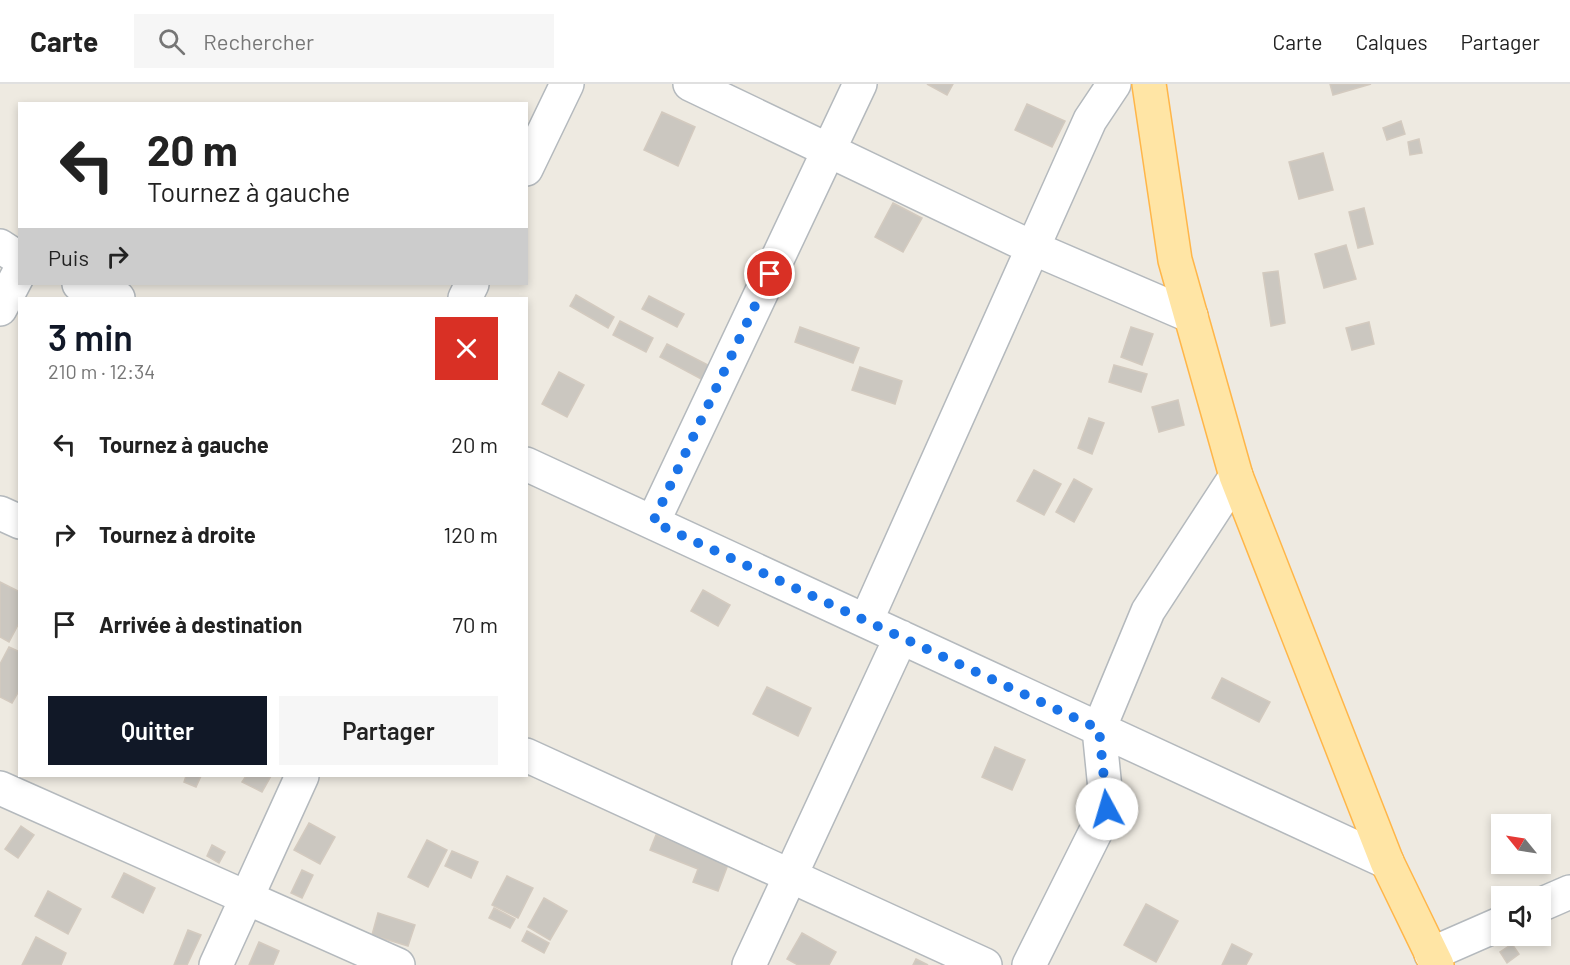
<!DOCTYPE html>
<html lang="fr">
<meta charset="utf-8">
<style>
:root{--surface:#fff;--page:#f6f6f6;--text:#222;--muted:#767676;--line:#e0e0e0;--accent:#111827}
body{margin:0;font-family:Barlow,sans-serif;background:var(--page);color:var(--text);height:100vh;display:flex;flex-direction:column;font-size:22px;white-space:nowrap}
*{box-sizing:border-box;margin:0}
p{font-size:20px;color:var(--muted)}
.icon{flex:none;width:33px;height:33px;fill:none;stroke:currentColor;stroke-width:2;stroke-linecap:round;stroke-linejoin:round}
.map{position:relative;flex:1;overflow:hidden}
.panel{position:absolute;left:18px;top:213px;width:510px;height:480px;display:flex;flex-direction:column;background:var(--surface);border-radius:0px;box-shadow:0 3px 9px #0003}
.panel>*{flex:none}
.banner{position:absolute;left:18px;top:18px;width:510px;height:183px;border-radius:0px;box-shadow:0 3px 9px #0003;background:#fff;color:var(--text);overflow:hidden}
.needle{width:39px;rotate:300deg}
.buttons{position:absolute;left:1491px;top:730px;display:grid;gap:12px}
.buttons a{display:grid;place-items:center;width:60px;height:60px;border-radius:0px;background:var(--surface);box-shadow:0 3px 9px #0003;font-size:30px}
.pin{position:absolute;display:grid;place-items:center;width:51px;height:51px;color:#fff;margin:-26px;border:3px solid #fff;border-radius:50%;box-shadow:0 2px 6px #0007}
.me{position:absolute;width:66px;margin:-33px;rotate:354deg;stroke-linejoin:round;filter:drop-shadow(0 0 4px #0008)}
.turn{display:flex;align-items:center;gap:21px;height:126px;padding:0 30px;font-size:27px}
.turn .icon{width:78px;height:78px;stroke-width:2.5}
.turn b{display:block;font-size:42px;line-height:51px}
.then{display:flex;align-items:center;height:57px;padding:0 30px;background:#0003;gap:12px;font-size:22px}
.round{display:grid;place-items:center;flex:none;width:63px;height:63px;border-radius:0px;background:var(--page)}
.headline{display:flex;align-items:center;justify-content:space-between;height:102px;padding:0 30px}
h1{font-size:36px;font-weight:600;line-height:45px;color:var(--accent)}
.cta{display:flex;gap:12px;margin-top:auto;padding:12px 30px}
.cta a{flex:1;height:69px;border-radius:0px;background:var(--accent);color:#fff;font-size:24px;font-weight:600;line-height:69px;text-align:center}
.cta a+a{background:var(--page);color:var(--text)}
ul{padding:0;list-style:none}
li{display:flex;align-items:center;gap:18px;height:90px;padding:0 30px}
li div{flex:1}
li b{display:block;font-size:22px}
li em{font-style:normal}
header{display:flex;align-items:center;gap:36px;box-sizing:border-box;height:84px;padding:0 30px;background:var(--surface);border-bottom:2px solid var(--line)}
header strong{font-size:28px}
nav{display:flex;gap:33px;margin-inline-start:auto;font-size:21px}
.search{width:420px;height:54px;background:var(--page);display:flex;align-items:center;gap:15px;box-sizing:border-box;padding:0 21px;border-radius:0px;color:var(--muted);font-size:22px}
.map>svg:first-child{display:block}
.building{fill:#cbc7c0;stroke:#d3cabf;stroke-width:1.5}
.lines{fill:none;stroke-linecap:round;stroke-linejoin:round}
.minor-casing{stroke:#b4b9bd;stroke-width:36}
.major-casing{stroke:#ffb649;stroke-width:36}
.minor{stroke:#fff;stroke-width:33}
.major{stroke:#ffe5a5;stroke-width:33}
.route{stroke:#1a73e8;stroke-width:10;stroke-dasharray:0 18}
</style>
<header>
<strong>Carte</strong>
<div class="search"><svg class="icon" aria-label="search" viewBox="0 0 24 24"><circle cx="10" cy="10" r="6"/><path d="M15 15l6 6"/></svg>Rechercher</div>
<nav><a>Carte</a><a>Calques</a><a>Partager</a></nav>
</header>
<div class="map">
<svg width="1570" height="881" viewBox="0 0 1570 881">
<rect width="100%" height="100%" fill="#eeeae1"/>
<!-- building -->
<path class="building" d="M927,0H953L947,11Z
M1330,0H1371L1333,11Z
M1027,20L1065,37L1052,63L1015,46Z
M662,28L695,43L678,82L644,66Z
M1401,37L1405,50L1387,56L1383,44Z
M1419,55L1422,69L1410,71L1408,58Z
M1323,69L1333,106L1299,115L1289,78Z
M893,119L922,134L903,168L875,153Z
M1364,124L1373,160L1358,164L1349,128Z
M1346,161L1356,195L1324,204L1315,170Z
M1278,187L1285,239L1271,242L1263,189Z
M576,211L614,233L608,244L570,222Z
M649,212L684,230L677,243L642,225Z
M620,237L653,254L646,268L613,251Z
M1369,238L1374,260L1352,266L1346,244Z
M800,243L859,264L853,279L795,258Z
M1131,243L1153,250L1142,281L1121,273Z
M667,260L710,282L703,296L660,273Z
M1114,281L1147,290L1141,308L1109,298Z
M860,283L902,297L895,320L852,306Z
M559,288L584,301L567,333L542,320Z
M1178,316L1184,341L1159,348L1152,323Z
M1089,334L1104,339L1092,370L1078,364Z
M1034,386L1061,400L1044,431L1017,417Z
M1074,395L1092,405L1074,438L1056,428Z
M0,498L20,508V537L9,558L0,553Z
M703,506L730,521L718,542L691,527Z
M9,563L20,568V605L12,619L0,613V580Z
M1222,594L1270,618L1259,638L1212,614Z
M767,603L811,624L798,652L753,630Z
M995,663L1025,676L1012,706L982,693Z
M186,692H201L196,703L184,698Z
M246,692H271L262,708L242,698Z
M309,739L335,753L320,780L294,766Z
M21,742L34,751L18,774L5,765Z
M656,751L729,778L718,807L693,798L698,785L650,766Z
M427,756L447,766L428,803L408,793Z
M212,761L225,768L219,779L207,772Z
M452,767L478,778L471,794L445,782Z
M302,786L313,791L302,814L291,809Z
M124,789L155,804L143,829L112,813Z
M507,792L533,804L518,834L492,821Z
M48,807L81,825L68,850L35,832Z
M544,814L567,827L550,856L528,843Z
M1146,820L1178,837L1156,878L1124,861Z
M494,824L515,835L510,844L489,834Z
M378,829L415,841L408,862L372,851Z
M188,846L201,851L187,881H174Z
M527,847L549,859L544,869L522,857Z
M802,849L836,868L829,881H798L787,875Z
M36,853L66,869L61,881H22Z
M259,858L279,867L273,881H249Z
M1232,860L1252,870L1246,881H1222Z
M1512,860L1519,870L1507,879L1500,868Z
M916,875L928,881H913Z"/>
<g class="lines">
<defs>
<path id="minor" d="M690,0L1033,164L1191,232
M526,85L567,0
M0,162L20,175
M79,200L118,214
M465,214L472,200
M0,225L20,187
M526,380L1387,778
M0,429L20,438
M653,438L860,0
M866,537L1090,36L1114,0
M526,671L985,881
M0,704L398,881
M1540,821L1570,808
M1431,870L1502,839
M216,881L302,692
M749,881L901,553
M1029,881L1107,725L1099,645L1148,527L1236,392"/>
<path id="major" d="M1149,0L1175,176L1236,392L1387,778L1437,881"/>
</defs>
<!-- minor casing -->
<use href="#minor" class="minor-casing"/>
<!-- major casing -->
<use href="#major" class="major-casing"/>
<!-- minor -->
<use href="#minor" class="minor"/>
<!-- major -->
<use href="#major" class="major"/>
</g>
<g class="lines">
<!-- route -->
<path class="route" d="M770,190L653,438L1099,645L1107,725"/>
</g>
</svg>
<div class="buttons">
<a><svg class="needle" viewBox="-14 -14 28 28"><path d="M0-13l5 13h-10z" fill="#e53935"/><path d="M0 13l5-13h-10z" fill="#767676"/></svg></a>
<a><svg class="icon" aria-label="sound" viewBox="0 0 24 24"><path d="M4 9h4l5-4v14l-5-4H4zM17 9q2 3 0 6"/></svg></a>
</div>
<div class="pin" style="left:770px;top:190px;background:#d93025"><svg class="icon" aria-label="arrive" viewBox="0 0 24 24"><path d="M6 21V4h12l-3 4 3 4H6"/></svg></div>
<svg class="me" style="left:1107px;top:725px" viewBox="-20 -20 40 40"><circle r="19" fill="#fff"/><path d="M0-13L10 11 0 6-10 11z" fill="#1a73e8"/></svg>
<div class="banner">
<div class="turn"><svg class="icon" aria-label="left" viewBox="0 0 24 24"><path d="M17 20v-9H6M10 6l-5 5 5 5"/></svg><div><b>20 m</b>Tournez à gauche</div></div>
<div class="then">Puis<svg class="icon" aria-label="right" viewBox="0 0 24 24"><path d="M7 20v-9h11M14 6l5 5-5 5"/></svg></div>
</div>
<section class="panel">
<div class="headline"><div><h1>3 min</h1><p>210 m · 12:34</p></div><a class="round" style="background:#d93025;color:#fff"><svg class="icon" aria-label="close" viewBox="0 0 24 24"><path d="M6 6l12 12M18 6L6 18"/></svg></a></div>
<ul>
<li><svg class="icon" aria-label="left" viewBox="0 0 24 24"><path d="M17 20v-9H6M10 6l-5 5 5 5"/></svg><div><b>Tournez à gauche</b></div><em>20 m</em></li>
<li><svg class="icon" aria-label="right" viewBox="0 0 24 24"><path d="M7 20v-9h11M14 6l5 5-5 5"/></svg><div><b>Tournez à droite</b></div><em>120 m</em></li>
<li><svg class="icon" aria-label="arrive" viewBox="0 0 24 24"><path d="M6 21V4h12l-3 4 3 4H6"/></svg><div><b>Arrivée à destination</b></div><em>70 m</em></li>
</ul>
<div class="cta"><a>Quitter</a><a>Partager</a></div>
</section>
</div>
